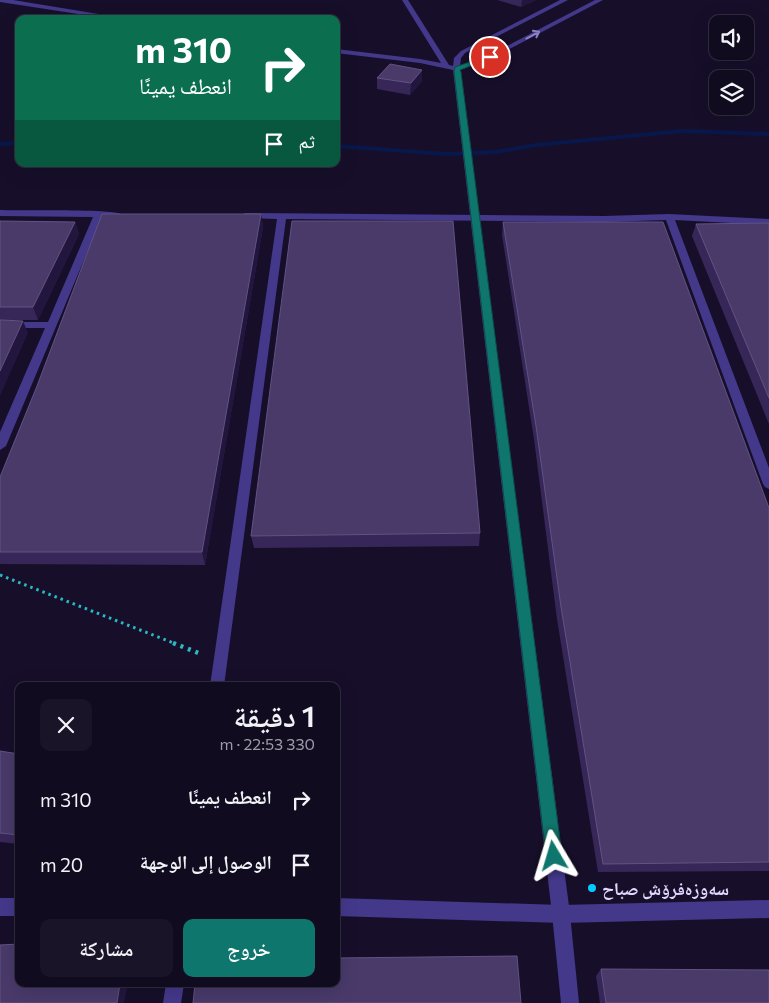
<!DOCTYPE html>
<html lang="ar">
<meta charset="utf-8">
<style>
:root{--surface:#110b20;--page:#1a1429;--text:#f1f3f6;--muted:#9c9ba5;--line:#302b3e;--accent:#0f766e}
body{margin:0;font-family:Commissioner,"Noto Naskh Arabic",sans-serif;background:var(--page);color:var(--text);direction:rtl;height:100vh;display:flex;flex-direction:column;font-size:19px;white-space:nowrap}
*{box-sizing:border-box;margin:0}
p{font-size:16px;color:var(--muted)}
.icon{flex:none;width:28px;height:28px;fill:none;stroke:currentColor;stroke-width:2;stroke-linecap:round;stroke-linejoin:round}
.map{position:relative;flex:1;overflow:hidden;direction:ltr}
.details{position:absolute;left:15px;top:682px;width:325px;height:305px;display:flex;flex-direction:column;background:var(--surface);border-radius:10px;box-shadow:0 5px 20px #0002,0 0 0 1px var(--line);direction:rtl}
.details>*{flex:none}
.hud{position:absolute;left:15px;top:15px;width:325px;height:152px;border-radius:10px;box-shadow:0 5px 20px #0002,0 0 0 1px var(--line);direction:rtl;background:#0b6e4f;color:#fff;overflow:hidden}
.controls{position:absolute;left:709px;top:15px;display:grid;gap:10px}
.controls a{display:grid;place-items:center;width:45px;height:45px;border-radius:10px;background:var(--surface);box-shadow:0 5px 20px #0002,0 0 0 1px var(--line);font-size:25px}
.pin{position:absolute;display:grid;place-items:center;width:42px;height:42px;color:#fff;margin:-21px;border:2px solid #fff;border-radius:50%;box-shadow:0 1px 5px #0007}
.me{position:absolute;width:55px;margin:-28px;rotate:353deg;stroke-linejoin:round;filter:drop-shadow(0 0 4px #0008)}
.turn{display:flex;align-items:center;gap:18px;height:105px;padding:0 25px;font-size:22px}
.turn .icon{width:65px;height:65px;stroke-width:2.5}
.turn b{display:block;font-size:35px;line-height:42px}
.then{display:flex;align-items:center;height:48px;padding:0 25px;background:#0003;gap:10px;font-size:19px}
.round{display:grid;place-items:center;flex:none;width:52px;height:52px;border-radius:10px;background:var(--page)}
.summary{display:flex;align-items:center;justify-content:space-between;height:85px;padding:0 25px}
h1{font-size:30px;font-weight:600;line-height:38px}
.cta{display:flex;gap:10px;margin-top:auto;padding:10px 25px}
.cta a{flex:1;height:58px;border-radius:10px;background:var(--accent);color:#fff;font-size:20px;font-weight:600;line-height:58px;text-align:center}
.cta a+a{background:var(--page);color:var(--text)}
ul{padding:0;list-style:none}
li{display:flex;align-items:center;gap:15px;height:65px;padding:0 25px}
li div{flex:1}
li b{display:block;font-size:19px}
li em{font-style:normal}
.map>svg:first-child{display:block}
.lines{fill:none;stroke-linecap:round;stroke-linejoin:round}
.stream{fill:#08184a;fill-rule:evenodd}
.path-far1{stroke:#29bac2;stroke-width:3;stroke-dasharray:2.5 4;stroke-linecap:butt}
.path{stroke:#29bac2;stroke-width:4.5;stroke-dasharray:3 5;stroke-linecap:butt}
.minor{fill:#44388b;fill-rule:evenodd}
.tertiary{fill:#44388b;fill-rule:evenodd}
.wall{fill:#372759}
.shaded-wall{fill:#22163e}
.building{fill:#493a6a;stroke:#615382}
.oneway{stroke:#8b80bf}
.route{fill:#0f766e;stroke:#0a4d48}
.poi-dot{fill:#04caff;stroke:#170f2a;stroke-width:2}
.labels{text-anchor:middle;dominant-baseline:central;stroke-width:5;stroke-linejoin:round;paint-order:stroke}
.near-poi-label{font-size:18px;font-weight:bold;fill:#e1d8ff;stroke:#170f2a;text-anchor:start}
</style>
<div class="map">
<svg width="769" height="1003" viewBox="0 0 769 1003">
<rect width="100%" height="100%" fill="#170f2a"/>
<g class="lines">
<!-- stream -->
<path class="stream" d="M682,129L769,132V136L682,133L536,147L496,154L446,156L336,148V144L446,152L496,150L536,143Z
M19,141V145L0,146V142Z"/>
<!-- path-far1 -->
<path class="path-far1" d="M0,575L176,644"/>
<!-- path -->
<path class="path" d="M173,643L201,654"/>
<!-- minor -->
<path class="minor" d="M0,210C18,211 116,208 124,215L120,218L102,217L6,446L0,450V432L45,328H0V322H48L93,217L0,216Z
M245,213L604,216L669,214L769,219V225L675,220L769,468V489L765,487L763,484L666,220L604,222L286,219L224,686H210L277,219L242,218L241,216Z
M0,898H19V916H0Z
M336,898L561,905L769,900V918L561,923L336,916Z
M166,984H184L181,1003H163Z"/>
<!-- tertiary -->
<path class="tertiary" d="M0,0H13L129,19H111L0,2Z
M402,0H408L449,65L453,66L454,58L461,51L560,0H568L465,53L461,58L460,66L488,56L595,0H603L492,58L460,70L570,914L579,1003H561L552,914L453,70L420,63L336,53V49L420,59L441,63Z"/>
</g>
<!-- wall -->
<path class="wall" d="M497,0H536L521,7Z
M422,70V81L410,95L377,89V78Z
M261,214L263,227L205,565L0,564V477Z
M0,221L75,222L79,234L38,320H0Z
M503,222L769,508V871L598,872L557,619L534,439L502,235Z
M769,223V424L692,236L696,224Z
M480,533L479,546L254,548L251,536Z
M0,751L19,754V844L0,842Z
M601,969L769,1003H600L596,976Z"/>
<!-- shaded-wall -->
<path class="shaded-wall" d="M522,0H536L521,7Z
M422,70V81L410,95L411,83Z
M261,214L263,227L205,565L202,552Z
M75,222L79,234L38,320L33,307Z
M23,321L28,333L0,396V371Z
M120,984H128L124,1003H117Z"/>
<!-- building -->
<path class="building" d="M390,64L422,70L411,83L377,78Z
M102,214H261L202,552H0V477L37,386Z
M0,221L75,222L33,307H0Z
M292,221H453L480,533L251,536Z
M503,222H663L769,508V862L603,864L561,607L536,426Z
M769,223V398L696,224Z
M0,320L23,321L0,371Z
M0,751L19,754V835L0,833Z
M19,944V984H120L117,1003H0V945Z
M517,956L521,1003H193L195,984H336V958Z
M601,969L769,970V1003H606Z"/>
<!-- one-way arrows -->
<defs><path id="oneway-shaft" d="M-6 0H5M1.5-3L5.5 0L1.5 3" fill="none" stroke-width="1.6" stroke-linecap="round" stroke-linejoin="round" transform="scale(1.25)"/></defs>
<use class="oneway" href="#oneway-shaft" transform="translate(533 35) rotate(-28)"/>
<!-- route -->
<path class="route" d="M488,56L493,57L460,70L461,72L562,856L560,862L554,864L549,862L546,856L454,72L455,67Z"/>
<!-- markers -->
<circle class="poi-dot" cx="592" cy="888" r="5"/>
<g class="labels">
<!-- near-poi labels -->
<g class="near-poi-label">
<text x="602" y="888">سەوزەفرۆش صباح</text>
</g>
</g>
</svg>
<div class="controls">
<a><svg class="icon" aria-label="sound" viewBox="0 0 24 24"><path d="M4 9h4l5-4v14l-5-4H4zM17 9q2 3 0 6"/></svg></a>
<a><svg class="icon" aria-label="layers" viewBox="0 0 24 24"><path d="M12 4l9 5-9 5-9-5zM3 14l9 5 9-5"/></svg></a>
</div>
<div class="pin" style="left:490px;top:57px;background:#d93025"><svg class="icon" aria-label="arrive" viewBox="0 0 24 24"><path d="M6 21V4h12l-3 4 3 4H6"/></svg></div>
<svg class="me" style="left:554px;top:856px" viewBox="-20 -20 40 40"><path d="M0-17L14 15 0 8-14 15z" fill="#0f766e" stroke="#fff" stroke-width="4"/></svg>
<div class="hud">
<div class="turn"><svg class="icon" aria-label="right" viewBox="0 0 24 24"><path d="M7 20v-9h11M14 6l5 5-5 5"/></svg><div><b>310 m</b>انعطف يمينًا</div></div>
<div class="then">ثم<svg class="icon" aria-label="arrive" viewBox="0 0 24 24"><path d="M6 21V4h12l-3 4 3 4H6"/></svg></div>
</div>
<section class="details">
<div class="summary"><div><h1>1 دقيقة</h1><p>330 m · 22:53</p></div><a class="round"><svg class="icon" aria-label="close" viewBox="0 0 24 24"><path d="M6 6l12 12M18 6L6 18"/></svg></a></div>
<ul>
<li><svg class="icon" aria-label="right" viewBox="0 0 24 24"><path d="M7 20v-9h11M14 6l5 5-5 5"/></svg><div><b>انعطف يمينًا</b></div><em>310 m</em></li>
<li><svg class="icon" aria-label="arrive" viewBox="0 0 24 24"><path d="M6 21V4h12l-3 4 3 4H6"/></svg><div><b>الوصول إلى الوجهة</b></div><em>20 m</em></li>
</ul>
<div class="cta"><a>خروج</a><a>مشاركة</a></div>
</section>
</div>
